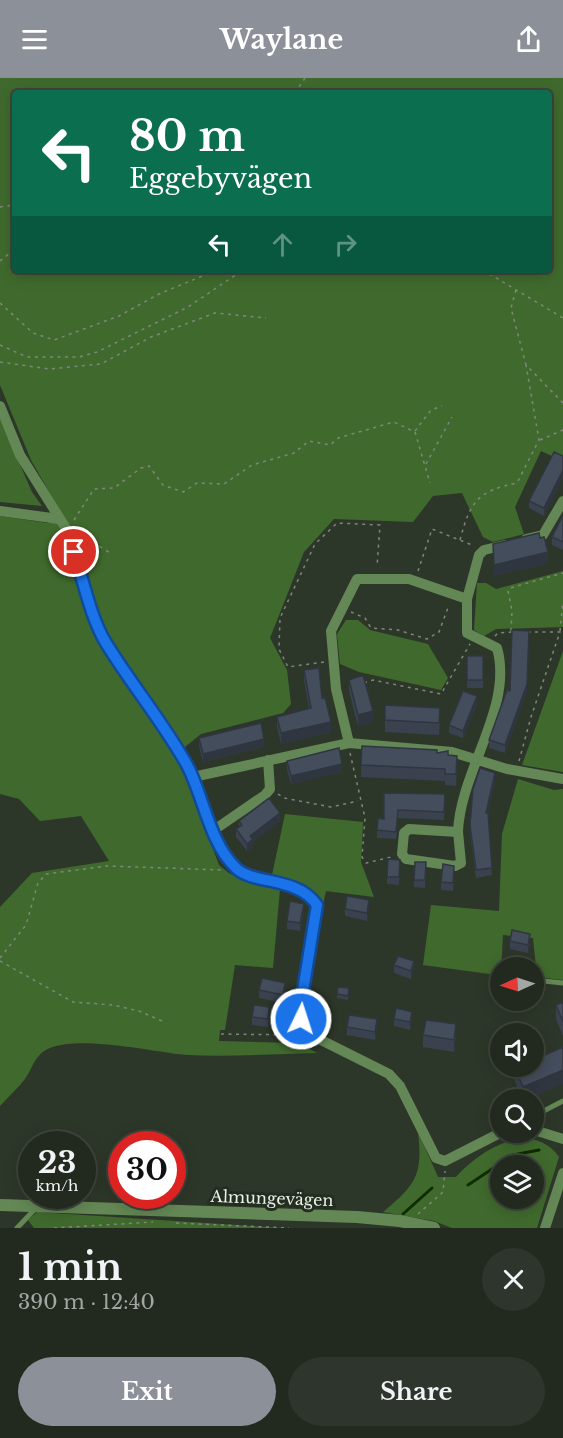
<!DOCTYPE html>
<meta charset="utf-8">
<style>
:root{--surface:#22291f;--page:#2e352c;--text:#f1f3f6;--muted:#a2a6a4;--line:#3f453d;--accent:#8c9099}
body{margin:0;font-family:"Libre Baskerville",serif;background:var(--page);color:var(--text);height:100vh;display:flex;flex-direction:column;font-size:22px;white-space:nowrap}
*{box-sizing:border-box;margin:0}
p{font-size:20px;color:var(--muted)}
.icon{flex:none;width:33px;height:33px;fill:none;stroke:currentColor;stroke-width:2;stroke-linecap:round;stroke-linejoin:round}
.map{position:relative;height:1150px;overflow:hidden}
.details{display:flex;flex-direction:column;background:var(--surface);flex:1}
.details>*{flex:none}
.hud{position:absolute;left:12px;top:12px;width:540px;height:183px;border-radius:6px;box-shadow:0 3px 15px #0003,0 0 0 2px var(--line);background:#0b6e4f;color:#fff;overflow:hidden}
.needle{width:39px;rotate:267deg}
.tools{position:absolute;left:490px;top:879px;display:grid;gap:12px}
.tools a{display:grid;place-items:center;width:54px;height:54px;border-radius:50%;background:var(--surface);box-shadow:0 3px 15px #0003,0 0 0 2px var(--line);font-size:30px}
.speed{position:absolute;left:18px;top:1053px;display:flex;gap:12px;font-size:30px;font-weight:700;text-align:center}
.speed>*{display:grid;place-content:center;width:78px;height:78px;border-radius:50%;background:var(--surface);box-shadow:0 3px 15px #0003,0 0 0 2px var(--line);line-height:1}
.speed small{font-size:15px;font-weight:400}
.speed .limit{border:9px solid #d22;background:#fff;color:#111}
.pin{position:absolute;display:grid;place-items:center;width:51px;height:51px;color:#fff;margin:-26px;border:3px solid #fff;border-radius:50%;box-shadow:0 2px 6px #0007}
.me{position:absolute;width:66px;margin:-33px;rotate:4deg;stroke-linejoin:round;filter:drop-shadow(0 0 4px #0008)}
.turn{display:flex;align-items:center;gap:21px;height:126px;padding:0 18px;font-size:27px}
.turn .icon{width:78px;height:78px;stroke-width:2.5}
.turn b{display:block;font-size:42px;line-height:51px}
.lanes{display:flex;align-items:center;height:57px;padding:0 18px;background:#0003;justify-content:center;gap:30px;direction:ltr}
.lanes .off{opacity:.35}
.round{display:grid;place-items:center;flex:none;width:63px;height:63px;border-radius:32px;background:var(--page)}
.summary{display:flex;align-items:center;justify-content:space-between;height:102px;padding:0 18px}
h1{font-size:36px;font-weight:700;line-height:45px}
.cta{display:flex;gap:12px;margin-top:auto;padding:12px 18px}
.cta a{flex:1;height:69px;border-radius:36px;background:var(--accent);color:#fff;font-size:24px;font-weight:700;line-height:69px;text-align:center}
.cta a+a{background:var(--page);color:var(--text)}
header{display:flex;justify-content:space-between;align-items:center;height:78px;padding:0 18px;background:var(--accent);color:#fff;font-size:27px;font-weight:700}
.map>svg:first-child{display:block}
.green{fill:#406a2d;fill-rule:evenodd}
.lines{fill:none;stroke-linecap:round;stroke-linejoin:round}
.stream{stroke:#102d01;stroke-width:3}
.path{stroke:#7f877b;stroke-width:1.5;stroke-dasharray:3 4.5;stroke-linecap:butt}
.service{stroke:#648855;stroke-width:5}
.minor{stroke:#648855;stroke-width:10}
.tertiary{stroke:#648855;stroke-width:12}
.wall{fill:#3a424f}
.shaded-wall{fill:#303640}
.building{fill:#444d5c;stroke:#303640;stroke-width:1.5}
.route-casing{stroke:#114b97;stroke-width:15}
.route{stroke:#1a73e8;stroke-width:10}
.labels{text-anchor:middle;dominant-baseline:central;stroke-width:6;stroke-linejoin:round;paint-order:stroke}
.street-label{font-size:16px;fill:#e9f0e6;stroke:#232d20}
</style>
<header><svg class="icon" aria-label="menu" viewBox="0 0 24 24"><path d="M4 6h16M4 12h16M4 18h16"/></svg>Waylane<svg class="icon" aria-label="share" viewBox="0 0 24 24"><path d="M12 15V3M7 8l5-5 5 5M5 13v7h14v-7"/></svg></header>
<div class="map">
<svg width="563" height="1150" viewBox="0 0 563 1150">
<rect width="100%" height="100%" fill="#2d3729"/>
<!-- green -->
<path class="green" d="M0,0H563V383L541,373L515,429L524,456L493,464L483,459L462,415L433,418L413,444L334,441L304,474L270,560L287,592L291,626L283,635L201,656L185,669L181,686L219,787L230,796L280,811L273,890L235,887L225,952H220L219,963L298,965L317,975C274,976 231,979 188,977C152,974 83,957 50,970C34,977 34,988 25,1001C18,1010 8,1019 0,1028V829L32,795L109,783L81,738L40,743L19,721L0,716V438L47,445L65,442L31,382L0,307ZM15,15H549V192H15Z
M0,341L32,414L42,428L0,424Z
M563,493V549L496,551L484,558L474,552L477,505H486L496,511Z
M346,542H358L370,552L428,566L448,600L441,612L359,594L340,586L337,556Z
M563,573V694L522,687Z
M518,701L554,712L563,711V902L537,899L533,860L503,857L501,893L497,897L423,887L431,827L499,833L502,756Z
M285,736L363,744L361,784L374,819L326,813L323,827C312,807 293,804 272,797Z
M418,1054L438,1099H456C480,1072 531,1040 559,1079L537,1150H452L434,1143L383,1134C416,1107 423,1097 418,1054ZM501,1088H534V1120H501Z
M37,1134L282,1150H34L28,1142Z"/>
<g class="lines">
<!-- stream -->
<path class="stream" d="M468,1107L513,1077L539,1072
M403,1136L432,1110"/>
<!-- path -->
<path class="path" d="M295,15L305,0
M0,129L15,127
M0,183L15,171
M483,192L563,240
M516,212L511,230L526,287L563,325
M0,225L33,255L54,262L119,238L159,216L217,192
M0,267L27,279H79L97,274L188,229L243,192
M0,284L49,291L101,286L151,259L215,235L266,240
M415,353L431,332L442,328
M540,362L563,352
M426,386L452,339
M74,442L94,411L114,410L141,390L149,388L163,407L183,414L197,405L224,406L252,387L294,375L309,363L330,367L338,360L394,344L415,354L430,405
M81,456L110,475
M460,462C470,424 477,413 517,405L539,362L526,287
M418,493L432,451L472,467
M351,534L365,540L371,550L398,552L427,561L439,554L449,527
M511,553L512,533L508,513L510,510L563,495
M560,553L563,523
M495,558L498,555L512,554
M324,584L288,589L279,571L280,540L315,466L337,445L380,447L377,489
M364,605L373,602L441,616L470,566
M350,675L365,740L362,779L366,785L391,779
M519,683L531,639L560,554H529
M278,716L284,720L331,729L358,723
M0,880L26,847L38,805L46,796L107,788L223,792
M0,883L73,924L113,927L139,933L162,943
M221,956L299,957
M418,1136L443,1114L445,1093
M176,1145L289,1150
M54,1150L153,1144"/>
<!-- service -->
<path class="service" d="M534,902L563,905
M534,1038L563,1023
M17,1150L36,1130"/>
<!-- minor -->
<path class="minor" d="M0,328L20,377L67,452L104,563L146,621L186,685L225,777L237,792L295,809L311,818L317,827L302,919L301,941L309,956L389,996L400,1008L436,1080L445,1083L502,1054
M0,433L59,441
M526,461L543,457L563,423
M467,521L479,477L484,472L505,467
M349,665L336,611L331,553L357,501H409L467,521V555L497,570C514,629 460,693 458,754L409,751L404,755L402,776L406,781L455,788L461,785L458,754
M193,699L349,665L452,674L507,691L563,701
M214,752L265,717L270,711L268,682
M534,1052L563,1061
M545,1150L563,1095"/>
<!-- tertiary -->
<path class="tertiary" d="M0,1127L357,1139L400,1143L434,1150"/>
</g>
<!-- wall -->
<path class="wall" d="M554,374L544,438L529,430V423Z
M563,437V472L552,467V459Z
M467,578H483V610H467Z
M304,592L322,620L331,654L281,666L277,649V639L309,630L304,602Z
M349,602L373,644L358,648L349,613Z
M510,613H527L505,675L489,670V662Z
M477,626L463,660L449,655V647Z
M440,641L439,657L385,654V642Z
M199,660L264,669L203,684L199,668Z
M362,668L437,675L448,677L457,689L456,708L445,707V703L361,699Z
M287,683L342,694L291,706L287,691Z
M495,703L488,735L492,797L476,800L470,755V747Z
M384,715L445,716L444,742L398,740L396,761L377,760V752L384,741Z
M239,743H280L253,764V769L247,773L236,759V751L239,749Z
M426,784L425,810L414,809V802Z
M400,789L399,807L387,806V799Z
M454,795L453,813L441,812V804Z
M369,830L367,843L345,838V831Z
M304,834L300,853L287,851V843Z
M510,863L530,864L528,875L510,871Z
M394,887L414,891L411,901L394,895Z
M259,912L285,913L283,925L259,920Z
M349,914L348,922L337,920V916Z
M563,924V958L556,941V927Z
M269,937L268,949L252,947V939Z
M394,941H412L410,952L394,948Z
M347,949H377L375,962L347,957Z
M423,957L456,958L454,974L423,969Z
M563,969L528,1022H522L515,1004V990Z"/>
<!-- shaded-wall -->
<path class="shaded-wall" d="M563,392V400L544,438V430Z
M548,474V486L494,498V487Z
M529,553L527,613L505,675V667Z
M477,618V626L463,660V653Z
M373,633V644L358,648V637Z
M331,644V654L281,666V655Z
M264,661V669L203,684V676Z
M342,686V694L291,706V698Z
M495,695V703L486,742V735Z
M280,735V743L253,764V769L247,773V766L250,758Z
M369,822V830L367,843V835Z
M304,826V834L300,853V845Z
M530,856V864L528,875V867Z
M414,883V891L411,901V893Z
M285,905V913L283,925V917Z
M412,934V941L410,952V944Z
M377,941V949L375,962V954Z
M456,946V958L454,974V962Z
M563,992V1006L528,1022H523V1009Z"/>
<!-- building -->
<path class="building" d="M554,374L563,378V392L544,430L529,423Z
M563,437V464L552,459Z
M539,455L540,460L544,459L548,474L494,487L493,466Z
M512,552L529,553L527,606L505,667L489,662L507,612L510,613Z
M467,578H483V602H467Z
M319,590L322,620L325,619L331,644L281,655L277,639L311,630L304,592Z
M363,597L373,633L358,637L349,602Z
M463,613L477,618L463,653L449,647Z
M385,627L440,630L439,645L385,642Z
M261,645L264,661L203,676L199,660Z
M362,668L437,672V675L448,673V677L457,678L456,696H445V691L361,687Z
M339,670L342,686L291,698L287,683Z
M480,690L495,695L486,735H488L492,790L476,792L470,747L473,711Z
M384,715L445,716L444,734L398,732L396,754L377,752L378,740L384,741Z
M269,720L280,735L250,758L253,761L247,766L236,751L242,747L239,743Z
M388,781L400,782L399,799H387Z
M415,784H426L425,802H414Z
M443,786L454,788L453,805L441,804Z
M347,818L369,822L367,835L345,831Z
M290,823L304,826L300,845L287,843Z
M512,852L530,856L528,867L510,863Z
M398,878L414,883L411,893L394,887Z
M262,900L285,905L283,917L259,912Z
M338,909L349,910L348,918L337,916Z
M563,924V944L556,927Z
M254,927L269,929L268,941L252,939Z
M396,930L412,934L410,944L394,941Z
M349,937L377,941L375,954L347,949Z
M426,942L456,946L454,962L423,957Z
M563,969V992L523,1009L515,990L519,988H534V982Z"/>
<g class="lines">
<defs>
<path id="route" d="M74,474C83,501 91,541 106,565C131,606 163,644 187,687C204,719 209,764 236,790C253,807 297,798 317,827L302,919L301,941"/>
</defs>
<!-- route casing -->
<use href="#route" class="route-casing"/>
<!-- route -->
<use href="#route" class="route"/>
</g>
<g class="labels">
<!-- street labels -->
<g class="street-label">
<text transform="translate(272 1120) rotate(2)">Almungevägen</text>
</g>
</g>
</svg>
<div class="tools">
<a><svg class="needle" viewBox="-14 -14 28 28"><path d="M0-13l5 13h-10z" fill="#e53935"/><path d="M0 13l5-13h-10z" fill="#a2a6a4"/></svg></a>
<a><svg class="icon" aria-label="sound" viewBox="0 0 24 24"><path d="M4 9h4l5-4v14l-5-4H4zM17 9q2 3 0 6"/></svg></a>
<a><svg class="icon" aria-label="search" viewBox="0 0 24 24"><circle cx="10" cy="10" r="6"/><path d="M15 15l6 6"/></svg></a>
<a><svg class="icon" aria-label="layers" viewBox="0 0 24 24"><path d="M12 4l9 5-9 5-9-5zM3 14l9 5 9-5"/></svg></a>
</div>
<div class="speed"><div>23<small>km/h</small></div><div class="limit">30</div></div>
<div class="pin" style="left:74px;top:474px;background:#d93025"><svg class="icon" aria-label="arrive" viewBox="0 0 24 24"><path d="M6 21V4h12l-3 4 3 4H6"/></svg></div>
<svg class="me" style="left:301px;top:941px" viewBox="-20 -20 40 40"><circle r="17" fill="#1a73e8" stroke="#fff" stroke-width="3"/><path d="M0-11L8 9 0 5-8 9z" fill="#fff"/></svg>
<div class="hud">
<div class="turn"><svg class="icon" aria-label="left" viewBox="0 0 24 24"><path d="M17 20v-9H6M10 6l-5 5 5 5"/></svg><div><b>80 m</b>Eggebyvägen</div></div>
<div class="lanes"><svg class="icon" aria-label="left" viewBox="0 0 24 24"><path d="M17 20v-9H6M10 6l-5 5 5 5"/></svg><svg class="icon off" aria-label="ahead" viewBox="0 0 24 24"><path d="M12 20V5M6 11l6-6 6 6"/></svg><svg class="icon off" aria-label="right" viewBox="0 0 24 24"><path d="M7 20v-9h11M14 6l5 5-5 5"/></svg></div>
</div>
</div>
<section class="details">
<div class="summary"><div><h1>1 min</h1><p>390 m · 12:40</p></div><a class="round"><svg class="icon" aria-label="close" viewBox="0 0 24 24"><path d="M6 6l12 12M18 6L6 18"/></svg></a></div>
<div class="cta"><a>Exit</a><a>Share</a></div>
</section>
